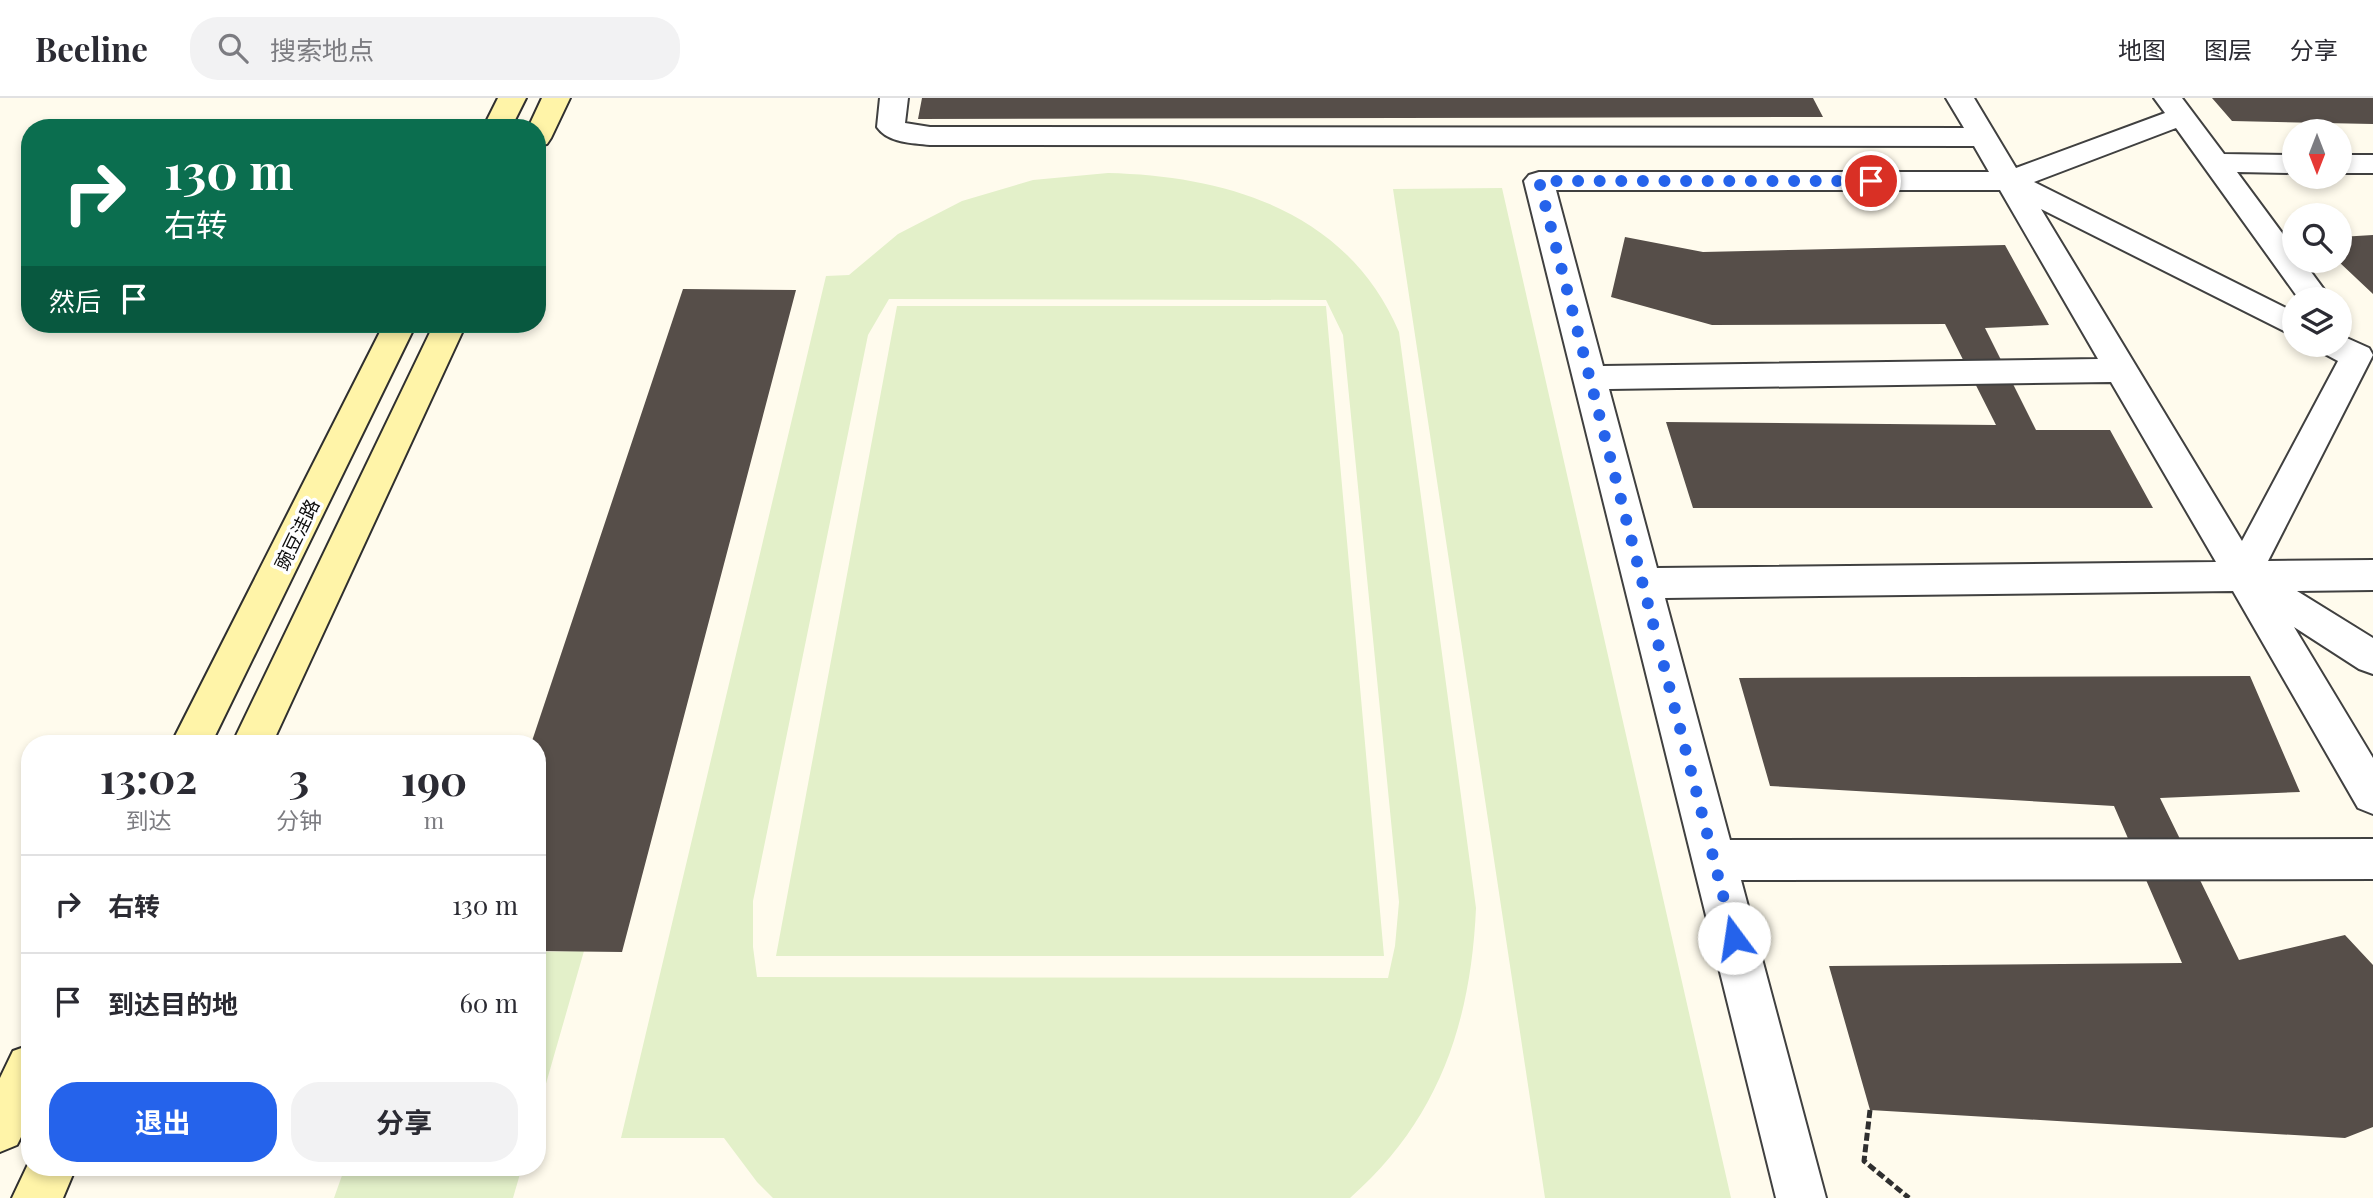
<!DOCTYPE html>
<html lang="zh">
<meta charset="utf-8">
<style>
:root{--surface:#fff;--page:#f2f2f3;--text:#2b2b33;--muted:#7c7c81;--line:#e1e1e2;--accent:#2563eb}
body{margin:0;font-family:"Playfair Display","Noto Sans SC",serif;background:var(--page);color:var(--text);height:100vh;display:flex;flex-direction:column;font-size:26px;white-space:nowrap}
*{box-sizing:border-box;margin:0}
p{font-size:23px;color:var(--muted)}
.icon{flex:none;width:38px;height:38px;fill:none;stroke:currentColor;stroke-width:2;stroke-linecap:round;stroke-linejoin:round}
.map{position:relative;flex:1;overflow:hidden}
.panel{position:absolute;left:21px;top:637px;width:525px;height:441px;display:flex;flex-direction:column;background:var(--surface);border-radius:28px;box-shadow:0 4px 10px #0003}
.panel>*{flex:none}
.top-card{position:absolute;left:21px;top:21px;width:525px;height:214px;border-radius:28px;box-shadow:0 4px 10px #0003;background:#0b6e4f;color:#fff;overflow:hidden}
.needle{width:46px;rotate:180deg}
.controls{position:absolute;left:2282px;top:21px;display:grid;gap:14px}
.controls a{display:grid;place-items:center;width:70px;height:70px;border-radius:50%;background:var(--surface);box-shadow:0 4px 10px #0003;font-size:35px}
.pin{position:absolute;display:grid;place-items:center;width:60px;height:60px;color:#fff;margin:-30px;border:4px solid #fff;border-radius:50%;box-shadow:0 2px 7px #0007}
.me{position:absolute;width:77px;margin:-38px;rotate:346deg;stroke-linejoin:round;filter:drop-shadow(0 0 5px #0008)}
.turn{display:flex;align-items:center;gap:24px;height:147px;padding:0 28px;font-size:32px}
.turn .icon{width:91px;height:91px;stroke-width:2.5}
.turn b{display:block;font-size:49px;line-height:60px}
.then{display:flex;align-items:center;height:66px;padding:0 28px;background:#0003;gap:14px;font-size:26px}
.eta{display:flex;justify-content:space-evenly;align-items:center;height:119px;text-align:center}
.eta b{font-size:42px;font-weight:700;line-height:49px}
.button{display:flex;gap:14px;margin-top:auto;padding:14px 28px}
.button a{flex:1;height:80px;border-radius:28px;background:var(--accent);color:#fff;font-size:28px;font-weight:700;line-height:80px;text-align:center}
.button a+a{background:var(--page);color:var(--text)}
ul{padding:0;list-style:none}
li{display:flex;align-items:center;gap:21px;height:98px;padding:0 28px;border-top:2px solid var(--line)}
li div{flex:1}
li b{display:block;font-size:26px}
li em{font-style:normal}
header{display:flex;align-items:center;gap:42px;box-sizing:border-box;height:98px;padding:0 35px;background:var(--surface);border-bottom:2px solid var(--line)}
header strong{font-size:33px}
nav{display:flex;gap:38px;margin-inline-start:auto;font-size:24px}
.search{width:490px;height:63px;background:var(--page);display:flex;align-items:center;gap:18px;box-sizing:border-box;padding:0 24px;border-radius:28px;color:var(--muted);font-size:26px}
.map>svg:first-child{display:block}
.pitch{fill:#e3f0c9;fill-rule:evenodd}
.building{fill:#564e49}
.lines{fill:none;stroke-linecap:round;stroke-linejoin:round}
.street-casing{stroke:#404040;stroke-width:4}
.secondary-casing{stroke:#2f2f2f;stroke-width:4}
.path{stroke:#2f2f2f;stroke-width:5;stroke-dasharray:8 3.5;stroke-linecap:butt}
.street{fill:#fff;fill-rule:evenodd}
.secondary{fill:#fff4a8;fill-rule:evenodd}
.route{stroke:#2563eb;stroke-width:12;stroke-dasharray:0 21.6}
.labels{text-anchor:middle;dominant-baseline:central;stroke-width:7;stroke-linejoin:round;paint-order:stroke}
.street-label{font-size:19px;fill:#0d0d0d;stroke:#fff}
</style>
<header>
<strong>Beeline</strong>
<div class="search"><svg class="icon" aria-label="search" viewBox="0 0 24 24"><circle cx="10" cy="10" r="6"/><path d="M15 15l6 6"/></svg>搜索地点</div>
<nav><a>地图</a><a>图层</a><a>分享</a></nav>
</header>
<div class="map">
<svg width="2373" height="1100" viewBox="0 0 2373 1100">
<rect width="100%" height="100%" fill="#fffbed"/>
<!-- pitch -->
<path class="pitch" d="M1108,75C1229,78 1348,114 1399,234L1476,810C1471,924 1439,1022 1350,1100H773L757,1084L724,1040H621L826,178L849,177L898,136L962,103L1033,82ZM889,201L1326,202L1343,237L1399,804L1395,848L1388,880L757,879L753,849V803L868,237Z
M1502,90L1731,1100H1545L1393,91Z
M897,208H1326L1384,858H776Z
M584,853L537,1017V854Z
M345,1069H522L513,1100H334Z"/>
<!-- building -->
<path class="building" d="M922,0H1813L1823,19L918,21Z
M2212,0H2373V26L2232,23Z
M2373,137V196L2338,163L2340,139Z
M1625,139L1703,154L2005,147L2049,227L1985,230L2036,332H2110L2153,410H1693L1666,324L1996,327L1945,226L1712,227L1611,199Z
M683,191L796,192L622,854L537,853V646H531Z
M2250,578L2300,694L2160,700L2239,862L2345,837L2373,867V1029L2345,1040L1870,1012L1829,868L2182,865L2114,708L1770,688L1739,580Z"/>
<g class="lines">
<defs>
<path id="street" d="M880,0H908L905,25L930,29L1964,30L1946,0H1974L2016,70L2165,15L2154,0H2182L2224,56L2294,57V75L2237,74L2294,151V163H2303L2331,201H2299L2176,30L2034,84L2294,214V238L2041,111L2242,443L2338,263L2323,255L2318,247H2340V237L2369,250L2373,257L2268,463L2373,462V492L2297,493L2373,540V576L2359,571L2294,529L2373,660V716L2358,710L2233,493L1665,500L1730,742L2373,741V781L1741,782L1826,1100H1776L1524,83L1529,77L1539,74H1989L1974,48L930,47C912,45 888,45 877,29ZM1556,92H2000L2098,261L1603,268ZM2111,284L2216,464L1657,470L1609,291Z
M2340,57H2373V75H2340Z"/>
<path id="secondary" d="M498,0H526L511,30H483Z
M542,0H570L551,40L547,46L537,48V30H528Z
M384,226H416L211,646H171Z
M434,226H466L272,646H232Z
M30,947V1021L17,1047L0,1054V980L13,953Z
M30,1062V1069H76L63,1100H12Z"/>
</defs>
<!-- street casing -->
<use href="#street" class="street-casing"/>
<!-- secondary casing -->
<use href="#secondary" class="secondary-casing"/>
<!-- path -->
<path class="path" d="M1870,1012L1864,1063L1909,1100"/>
<!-- street -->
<use href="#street" class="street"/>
<!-- secondary -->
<use href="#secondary" class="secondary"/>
</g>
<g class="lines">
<!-- route -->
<path class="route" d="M1734,840L1539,83H1871"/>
</g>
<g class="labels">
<!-- street labels -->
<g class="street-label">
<text transform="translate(296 436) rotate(-64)">豌豆洼路</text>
</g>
</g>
</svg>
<div class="controls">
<a><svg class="needle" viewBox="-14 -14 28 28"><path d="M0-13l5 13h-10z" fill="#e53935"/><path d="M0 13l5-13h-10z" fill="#7c7c81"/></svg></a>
<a><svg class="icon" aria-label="search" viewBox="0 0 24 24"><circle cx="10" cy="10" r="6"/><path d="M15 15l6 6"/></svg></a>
<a><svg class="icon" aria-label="layers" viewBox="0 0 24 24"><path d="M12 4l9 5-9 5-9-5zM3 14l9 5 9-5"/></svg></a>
</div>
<div class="pin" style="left:1871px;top:83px;background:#d93025"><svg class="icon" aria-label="arrive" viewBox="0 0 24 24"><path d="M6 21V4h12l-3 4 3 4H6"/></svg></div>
<svg class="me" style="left:1734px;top:840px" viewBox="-20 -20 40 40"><circle r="19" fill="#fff"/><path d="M0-13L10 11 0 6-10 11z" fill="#2563eb"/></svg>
<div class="top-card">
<div class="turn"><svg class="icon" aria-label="right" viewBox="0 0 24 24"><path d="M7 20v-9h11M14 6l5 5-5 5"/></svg><div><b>130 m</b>右转</div></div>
<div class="then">然后<svg class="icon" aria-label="arrive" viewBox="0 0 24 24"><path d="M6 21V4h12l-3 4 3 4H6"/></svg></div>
</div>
<section class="panel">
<div class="eta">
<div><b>13:02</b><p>到达</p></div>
<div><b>3</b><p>分钟</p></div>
<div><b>190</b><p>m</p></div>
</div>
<ul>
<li><svg class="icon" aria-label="right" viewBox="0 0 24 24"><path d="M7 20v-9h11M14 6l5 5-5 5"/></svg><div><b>右转</b></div><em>130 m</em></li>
<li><svg class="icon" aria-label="arrive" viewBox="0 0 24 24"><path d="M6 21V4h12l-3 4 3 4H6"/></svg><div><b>到达目的地</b></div><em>60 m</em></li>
</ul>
<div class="button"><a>退出</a><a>分享</a></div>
</section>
</div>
